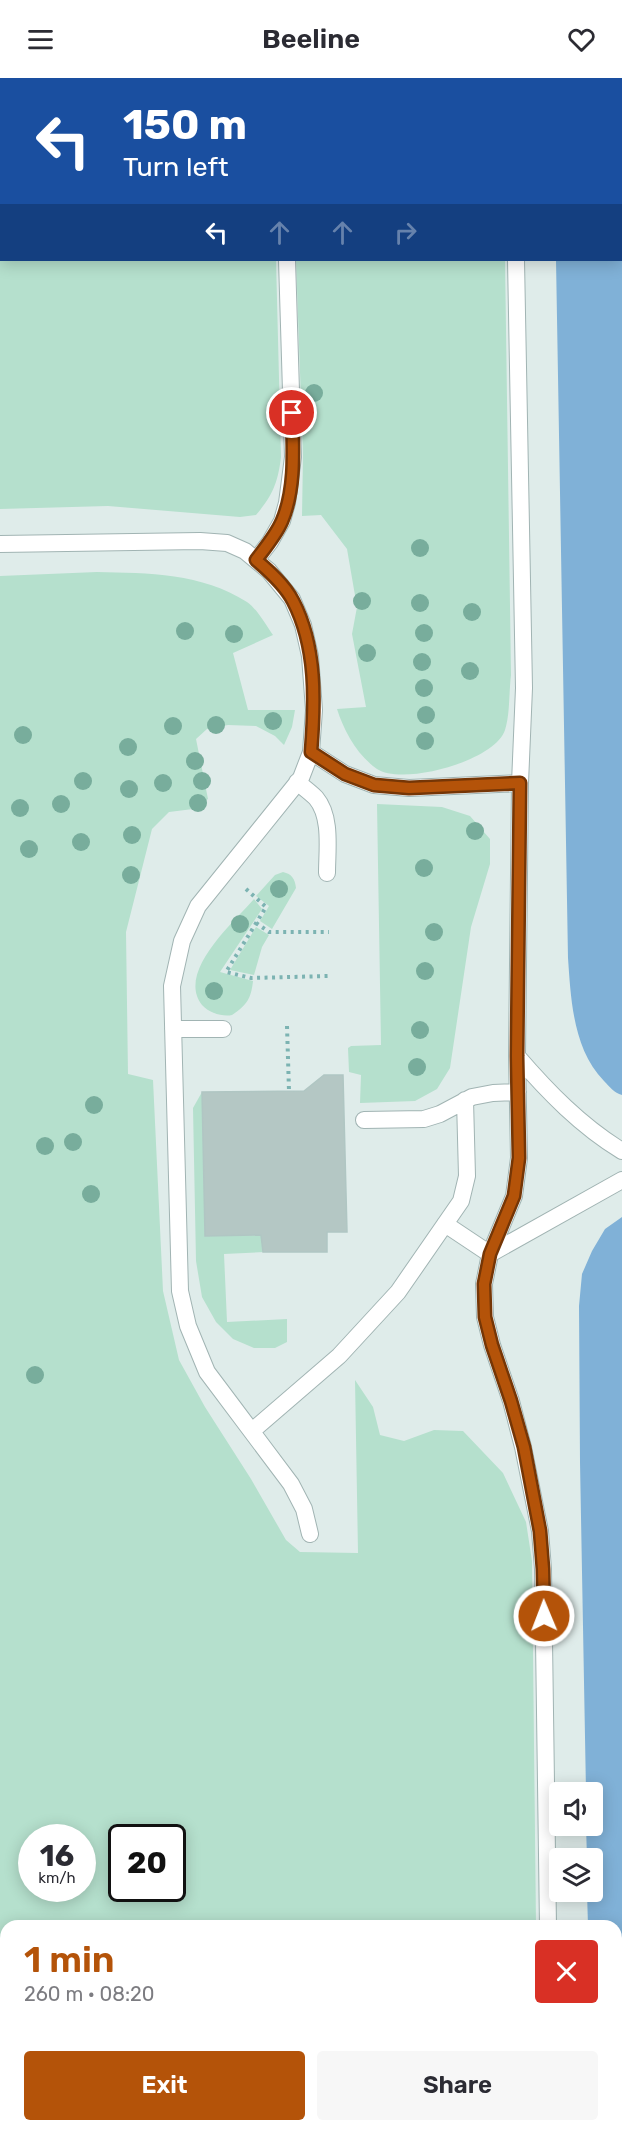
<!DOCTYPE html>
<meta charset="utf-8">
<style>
:root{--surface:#fff;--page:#f7f7f7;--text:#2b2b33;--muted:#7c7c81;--accent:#b45309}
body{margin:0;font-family:Rubik,sans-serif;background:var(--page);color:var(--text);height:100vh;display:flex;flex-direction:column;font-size:22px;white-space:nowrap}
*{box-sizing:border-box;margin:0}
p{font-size:20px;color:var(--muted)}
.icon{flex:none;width:33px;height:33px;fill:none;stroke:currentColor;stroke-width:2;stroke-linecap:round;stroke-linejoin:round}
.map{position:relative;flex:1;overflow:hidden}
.drawer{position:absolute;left:0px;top:1842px;width:622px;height:212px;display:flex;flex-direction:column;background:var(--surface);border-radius:18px 18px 0 0;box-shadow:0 3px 15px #0003}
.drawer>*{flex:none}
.banner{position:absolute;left:0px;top:0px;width:622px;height:183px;box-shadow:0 3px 15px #0003;background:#1a4fa0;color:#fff;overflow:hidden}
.fabs{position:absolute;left:549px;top:1704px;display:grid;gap:12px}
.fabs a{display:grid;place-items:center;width:54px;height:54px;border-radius:6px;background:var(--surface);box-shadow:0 3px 15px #0003;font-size:30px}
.speed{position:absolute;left:18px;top:1746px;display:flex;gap:12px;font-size:30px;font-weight:700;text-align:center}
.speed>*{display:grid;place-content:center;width:78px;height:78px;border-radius:50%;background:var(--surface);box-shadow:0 3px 15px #0003;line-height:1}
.speed small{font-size:15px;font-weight:400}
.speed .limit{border:3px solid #111;border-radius:9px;background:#fff;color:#111}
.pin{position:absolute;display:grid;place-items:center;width:51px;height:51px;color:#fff;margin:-26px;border:3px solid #fff;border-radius:50%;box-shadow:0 2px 6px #0007}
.me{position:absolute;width:66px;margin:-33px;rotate:359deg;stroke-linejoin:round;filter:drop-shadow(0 0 4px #0008)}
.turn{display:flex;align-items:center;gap:21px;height:126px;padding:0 24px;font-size:27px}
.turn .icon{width:78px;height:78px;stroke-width:2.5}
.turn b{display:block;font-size:42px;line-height:51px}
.lanes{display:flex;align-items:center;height:57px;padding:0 24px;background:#0003;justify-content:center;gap:30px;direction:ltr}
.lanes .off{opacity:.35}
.round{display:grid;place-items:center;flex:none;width:63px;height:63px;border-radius:6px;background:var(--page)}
.summary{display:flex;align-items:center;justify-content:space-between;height:102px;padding:0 24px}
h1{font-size:36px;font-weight:600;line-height:45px;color:var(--accent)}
.cta{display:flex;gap:12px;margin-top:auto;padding:12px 24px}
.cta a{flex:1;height:69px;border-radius:6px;background:var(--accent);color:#fff;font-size:24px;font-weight:600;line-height:69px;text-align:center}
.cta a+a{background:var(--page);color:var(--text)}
header{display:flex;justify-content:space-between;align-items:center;height:78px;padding:0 24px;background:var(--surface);font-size:27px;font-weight:600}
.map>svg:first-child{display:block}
.green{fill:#b5e0cd;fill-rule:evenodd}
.water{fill:#80b1d7}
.building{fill:#b4c7c4;stroke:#b0c6c3;stroke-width:1.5}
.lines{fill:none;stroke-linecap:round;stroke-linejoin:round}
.lane-casing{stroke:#a1b4b3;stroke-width:18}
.path{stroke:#7cb3b2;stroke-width:4;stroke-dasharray:3 4.5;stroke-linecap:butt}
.lane{stroke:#fff;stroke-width:16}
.tree{fill:#78ad9c}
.route-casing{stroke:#753606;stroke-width:15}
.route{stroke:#b45309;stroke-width:10}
</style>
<header><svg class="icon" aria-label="menu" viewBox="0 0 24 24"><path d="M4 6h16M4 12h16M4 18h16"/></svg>Beeline<svg class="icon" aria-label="heart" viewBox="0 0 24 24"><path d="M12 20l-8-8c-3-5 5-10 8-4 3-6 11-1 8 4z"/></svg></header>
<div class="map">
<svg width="622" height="2053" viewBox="0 0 622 2053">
<rect width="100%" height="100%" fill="#dfecea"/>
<!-- green -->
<path class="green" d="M0,0H271V1L2,2V182H276L281,379C278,404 273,417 256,437L240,439L108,428L0,431Z
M290,0H502V1L290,2Z
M296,182H505L511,597C509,613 510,637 505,652C495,683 403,708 377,691C357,677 344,653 337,631L366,629L352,556L357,529L347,471L321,437L302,438L303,378Z
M97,494C148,495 202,495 247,524C257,531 266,547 273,557L233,575L248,632H295L292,649L284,667L275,658L256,648L228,647L207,651L196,661L208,721L193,731L169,734L152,751L126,854L128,996L153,1002L163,1213L179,1282L205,1329L251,1401L286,1462L300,1474L358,1475L355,1302L373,1329L380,1357L404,1363L434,1352L463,1353L503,1395L526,1444L532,1483L536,1848H6V2048H540V2053H0V498ZM32,1760H82V1810H32ZM122,1760H172V1810H122Z
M377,726L442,729L470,738L490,761V786L471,849L450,990L437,1011L415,1023L360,1025L361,997L349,994L348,970L351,968L381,967Z
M283,794C292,796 295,801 296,810L272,851L260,843L269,828L256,818L275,797Z
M254,821L262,831L220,894L253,903C251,921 247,927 232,937C223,939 209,935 202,927C176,894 234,844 254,821Z
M256,849L269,857L262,869L254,897L230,892Z
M202,1014L205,1158L275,1157L285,1173L224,1176L227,1244L287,1241V1264L275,1270H254L233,1261L216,1244L202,1219L196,1183L193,1030Z"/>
<!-- water -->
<path class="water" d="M553,0H622V1017C614,1015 610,1009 604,1003C573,971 571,922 568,880L556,182H621V2Z
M622,1139V2053H592V2048H616V1848H588L587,1814H592V1780H587L586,1748H592V1714H586L580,1384L579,1228L582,1196L592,1173L605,1151Z"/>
<!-- building -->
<path class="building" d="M324,997H343L347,1154H327V1174H263L261,1157L205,1158L202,1014L304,1013Z"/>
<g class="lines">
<defs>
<path id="lane" d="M281,0V2
M513,0V2
M516,182L524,610L520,705L517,978L519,1080L514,1118L490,1176L484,1206L485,1239L492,1267L511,1323L523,1369L540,1453L543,1491L548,1848
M0,466L200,463L227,465L245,473L269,493L292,521L303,547L310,578L314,632L311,674L301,700L198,828L182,863L172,908L180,1213L188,1248L207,1294L291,1406L304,1431L310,1456
M256,482L270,464L282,443L287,425L293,379L287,182
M311,674L345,696L374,707L409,710L520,705
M297,704C303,709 310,714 316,720C332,739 327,772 327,795
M173,951H223
M517,978C548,1014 581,1048 622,1073
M364,1042L424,1041L440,1036L472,1019L493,1015L518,1014
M445,1146L490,1176L622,1102
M252,1353L339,1278L398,1214L461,1123L467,1098L465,1022
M552,2048V2053"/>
</defs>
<!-- lane casing -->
<use href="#lane" class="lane-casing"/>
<!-- path -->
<path class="path" d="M246,811L266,829L226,894L251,900L329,898
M256,845L269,854H329
M287,948L289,1013"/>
<!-- lane -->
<use href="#lane" class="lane"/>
</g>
<!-- trees -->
<g class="tree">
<circle cx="314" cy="315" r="9"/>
<circle cx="420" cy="470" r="9"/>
<circle cx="362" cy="523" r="9"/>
<circle cx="420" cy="525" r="9"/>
<circle cx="472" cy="534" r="9"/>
<circle cx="185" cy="553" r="9"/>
<circle cx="424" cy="555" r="9"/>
<circle cx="234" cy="556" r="9"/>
<circle cx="367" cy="575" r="9"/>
<circle cx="422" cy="584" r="9"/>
<circle cx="470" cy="593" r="9"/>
<circle cx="424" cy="610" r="9"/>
<circle cx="426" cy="637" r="9"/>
<circle cx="273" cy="643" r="9"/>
<circle cx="216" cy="647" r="9"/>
<circle cx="173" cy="648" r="9"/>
<circle cx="23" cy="657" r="9"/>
<circle cx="425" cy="663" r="9"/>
<circle cx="128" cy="669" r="9"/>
<circle cx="195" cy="683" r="9"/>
<circle cx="83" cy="703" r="9"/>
<circle cx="202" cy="703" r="9"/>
<circle cx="163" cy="705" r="9"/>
<circle cx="129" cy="711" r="9"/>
<circle cx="198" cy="725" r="9"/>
<circle cx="61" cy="726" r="9"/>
<circle cx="20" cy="730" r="9"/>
<circle cx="475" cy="753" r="9"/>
<circle cx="132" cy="757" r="9"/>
<circle cx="81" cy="764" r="9"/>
<circle cx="29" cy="771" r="9"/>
<circle cx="424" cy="790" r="9"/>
<circle cx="131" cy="797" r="9"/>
<circle cx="279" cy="811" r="9"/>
<circle cx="240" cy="846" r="9"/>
<circle cx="434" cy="854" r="9"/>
<circle cx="425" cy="893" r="9"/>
<circle cx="214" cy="913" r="9"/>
<circle cx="420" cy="952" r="9"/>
<circle cx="417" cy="989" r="9"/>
<circle cx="94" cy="1027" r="9"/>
<circle cx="73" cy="1064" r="9"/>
<circle cx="45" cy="1068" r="9"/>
<circle cx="91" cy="1116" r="9"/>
<circle cx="35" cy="1297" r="9"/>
</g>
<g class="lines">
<defs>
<path id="route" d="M292,335C293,370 296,410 282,443C276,457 265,470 256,482C269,493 285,507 293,523C317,569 315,624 311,674L345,696L374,707L409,710L520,705L517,978L519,1080L514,1118L490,1176L484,1206L485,1239L492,1267L511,1323L524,1369L540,1453L543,1491L544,1538"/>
</defs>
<!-- route casing -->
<use href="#route" class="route-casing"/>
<!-- route -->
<use href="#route" class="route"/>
</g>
</svg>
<div class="fabs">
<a><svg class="icon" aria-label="sound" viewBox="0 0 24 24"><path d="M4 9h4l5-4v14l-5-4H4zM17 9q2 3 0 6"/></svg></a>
<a><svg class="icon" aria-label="layers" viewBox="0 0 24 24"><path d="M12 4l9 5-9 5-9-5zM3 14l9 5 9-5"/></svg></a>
</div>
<div class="speed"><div>16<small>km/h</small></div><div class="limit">20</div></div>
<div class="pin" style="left:292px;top:335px;background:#d93025"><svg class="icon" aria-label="arrive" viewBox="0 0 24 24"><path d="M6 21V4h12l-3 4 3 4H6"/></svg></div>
<svg class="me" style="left:544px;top:1538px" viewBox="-20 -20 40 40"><circle r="17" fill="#b45309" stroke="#fff" stroke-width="3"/><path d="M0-11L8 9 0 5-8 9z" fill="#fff"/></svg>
<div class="banner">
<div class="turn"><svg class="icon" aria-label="left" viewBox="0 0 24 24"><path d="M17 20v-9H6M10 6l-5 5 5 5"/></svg><div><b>150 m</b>Turn left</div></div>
<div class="lanes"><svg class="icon" aria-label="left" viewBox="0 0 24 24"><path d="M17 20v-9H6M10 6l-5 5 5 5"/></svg><svg class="icon off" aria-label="ahead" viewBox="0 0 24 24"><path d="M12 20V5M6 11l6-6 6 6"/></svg><svg class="icon off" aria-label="ahead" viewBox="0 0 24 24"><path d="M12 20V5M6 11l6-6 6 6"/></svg><svg class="icon off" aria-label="right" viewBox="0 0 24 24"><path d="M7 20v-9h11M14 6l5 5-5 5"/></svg></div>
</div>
<section class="drawer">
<div class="summary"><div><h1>1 min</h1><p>260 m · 08:20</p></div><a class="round" style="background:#d93025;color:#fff"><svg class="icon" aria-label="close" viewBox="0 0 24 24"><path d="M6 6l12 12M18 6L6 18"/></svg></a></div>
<div class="cta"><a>Exit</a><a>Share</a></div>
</section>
</div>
